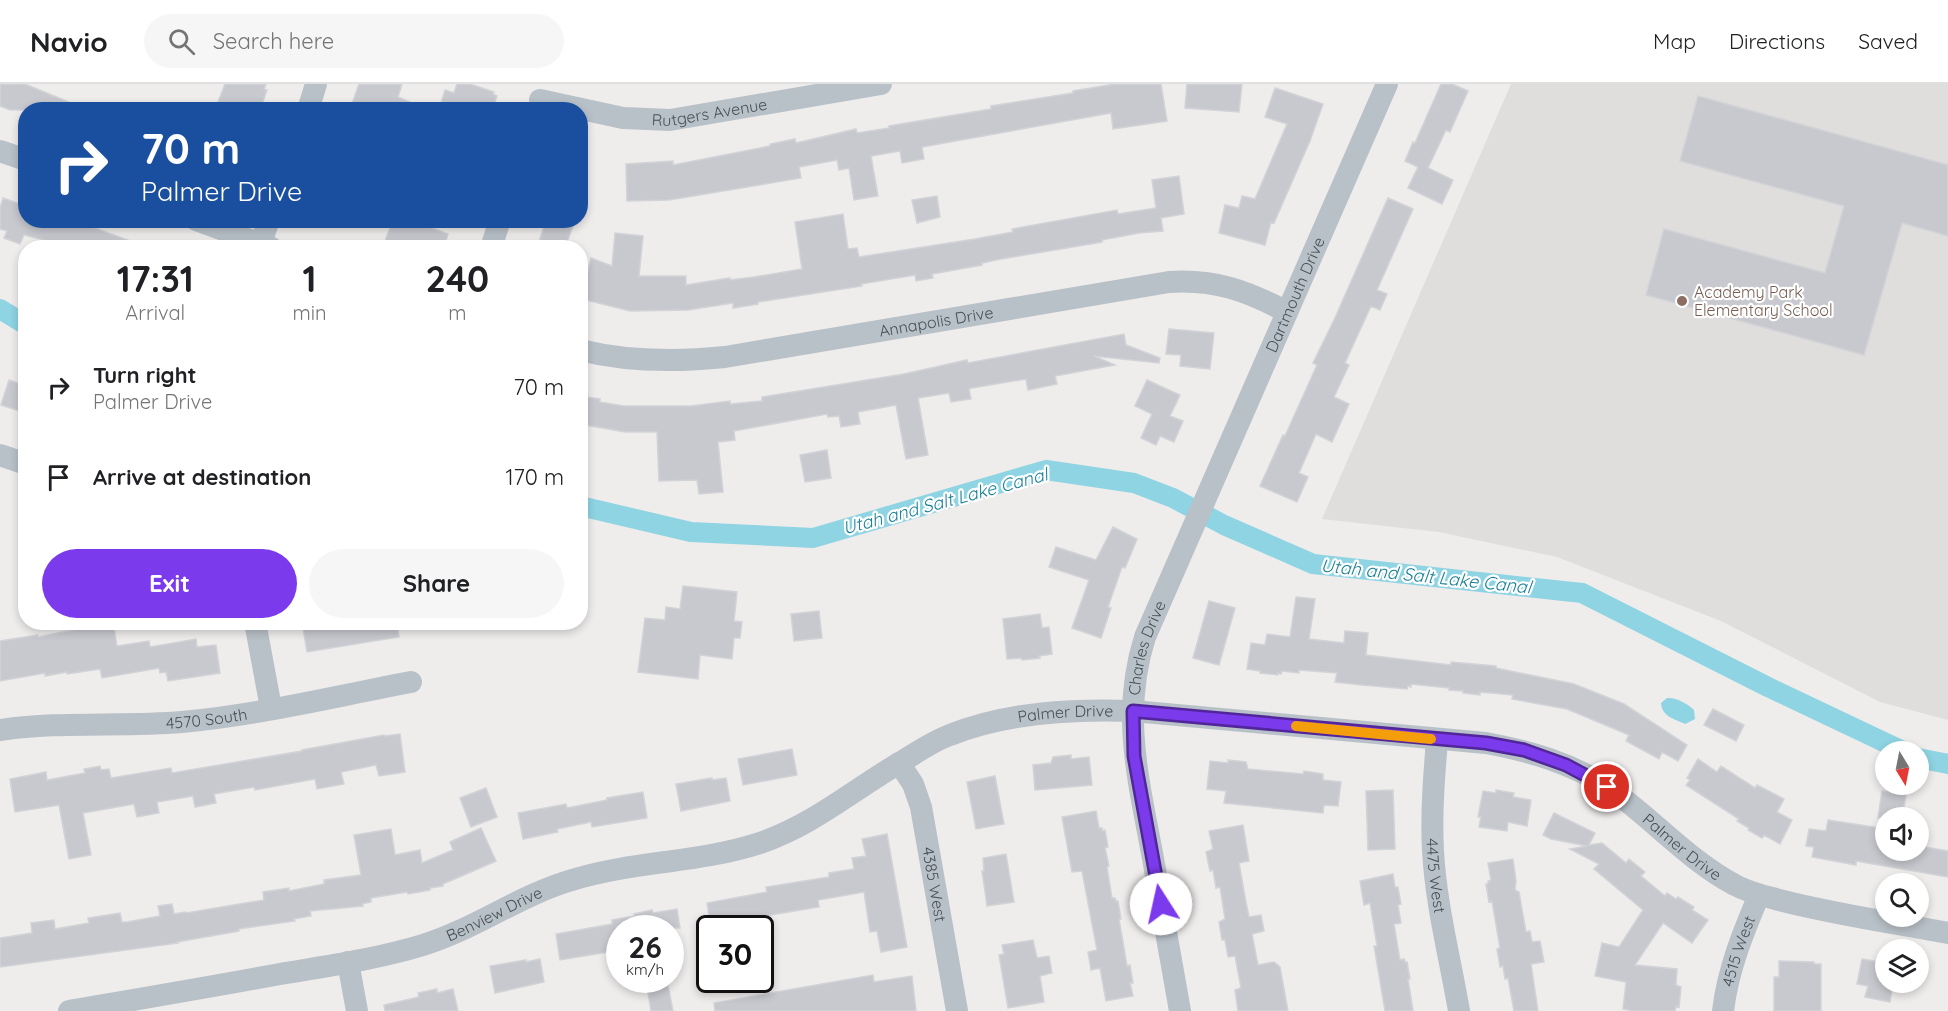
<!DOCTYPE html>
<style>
:root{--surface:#fff;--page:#f6f6f6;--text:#202124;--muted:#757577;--line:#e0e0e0;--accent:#7c3aed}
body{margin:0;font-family:Quicksand,sans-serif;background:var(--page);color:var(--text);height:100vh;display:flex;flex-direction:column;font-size:22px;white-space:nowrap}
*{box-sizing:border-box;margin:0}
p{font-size:20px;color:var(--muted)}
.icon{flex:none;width:33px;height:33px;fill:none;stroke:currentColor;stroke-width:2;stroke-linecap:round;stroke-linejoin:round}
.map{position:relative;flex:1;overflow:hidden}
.panel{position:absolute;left:18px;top:156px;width:570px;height:390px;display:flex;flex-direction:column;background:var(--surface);border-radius:24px;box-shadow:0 3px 9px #0003}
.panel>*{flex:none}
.hud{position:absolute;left:18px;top:18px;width:570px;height:126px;border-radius:24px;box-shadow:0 3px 9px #0003;background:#1a4fa0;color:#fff;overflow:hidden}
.needle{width:39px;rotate:170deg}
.controls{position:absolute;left:1875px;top:657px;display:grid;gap:12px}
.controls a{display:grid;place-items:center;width:54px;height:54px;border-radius:50%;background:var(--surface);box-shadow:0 3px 9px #0003;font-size:30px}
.speed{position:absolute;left:606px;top:831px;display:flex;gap:12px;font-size:30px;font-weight:700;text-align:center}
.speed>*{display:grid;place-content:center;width:78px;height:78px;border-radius:50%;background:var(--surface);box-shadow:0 3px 9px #0003;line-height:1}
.speed small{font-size:15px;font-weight:400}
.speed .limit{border:3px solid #111;border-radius:9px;background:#fff;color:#111}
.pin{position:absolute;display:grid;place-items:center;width:51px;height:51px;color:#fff;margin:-26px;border:3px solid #fff;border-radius:50%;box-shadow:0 2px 6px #0007}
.me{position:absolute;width:66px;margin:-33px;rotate:350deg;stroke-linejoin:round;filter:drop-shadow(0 0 4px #0008)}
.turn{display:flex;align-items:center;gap:21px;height:126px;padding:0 24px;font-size:27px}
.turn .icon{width:78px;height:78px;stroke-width:2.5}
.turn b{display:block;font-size:42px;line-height:51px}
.eta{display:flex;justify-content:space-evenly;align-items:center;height:102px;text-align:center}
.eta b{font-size:36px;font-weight:700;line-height:42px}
.cta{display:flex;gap:12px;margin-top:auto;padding:12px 24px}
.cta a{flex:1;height:69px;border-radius:36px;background:var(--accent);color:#fff;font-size:24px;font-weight:700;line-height:69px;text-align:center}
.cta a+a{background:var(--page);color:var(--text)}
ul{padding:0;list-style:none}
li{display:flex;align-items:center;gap:18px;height:90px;padding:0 24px}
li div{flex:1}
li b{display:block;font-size:22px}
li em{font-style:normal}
header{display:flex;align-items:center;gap:36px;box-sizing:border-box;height:84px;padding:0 30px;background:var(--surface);border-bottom:2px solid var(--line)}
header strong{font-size:28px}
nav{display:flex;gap:33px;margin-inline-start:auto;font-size:21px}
.search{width:420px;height:54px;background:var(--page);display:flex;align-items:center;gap:15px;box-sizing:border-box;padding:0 21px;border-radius:33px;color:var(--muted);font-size:22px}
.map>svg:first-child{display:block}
.education{fill:#e0dddd}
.water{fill:#8ed4e3}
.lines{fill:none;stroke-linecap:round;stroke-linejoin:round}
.canal{stroke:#8ed4e3;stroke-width:20}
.building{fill:#c7c9cf;stroke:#d1d3d7;stroke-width:1.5}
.street{stroke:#b9c1c8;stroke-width:22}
.route-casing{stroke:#51269a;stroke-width:15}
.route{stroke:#7c3aed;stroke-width:10}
.slow{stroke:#f59e0b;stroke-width:10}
.education-dot{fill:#8d6e63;stroke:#fff;stroke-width:2}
.labels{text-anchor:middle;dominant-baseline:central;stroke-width:4.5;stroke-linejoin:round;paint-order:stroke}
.street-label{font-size:16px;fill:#465058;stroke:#fff}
.education-label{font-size:16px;fill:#785e54;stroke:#fff;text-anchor:start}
.water-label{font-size:18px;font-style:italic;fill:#198198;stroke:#fff}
</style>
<header>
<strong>Navio</strong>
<div class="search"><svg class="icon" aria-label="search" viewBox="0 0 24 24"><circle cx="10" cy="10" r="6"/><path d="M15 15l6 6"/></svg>Search here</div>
<nav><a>Map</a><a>Directions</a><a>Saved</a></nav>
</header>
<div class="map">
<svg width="1948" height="927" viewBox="0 0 1948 927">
<rect width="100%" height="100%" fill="#efecec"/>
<!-- education -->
<path class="education" d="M1511,0H1948V636L1880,618L1721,537L1557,473L1439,448L1322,435Z"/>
<!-- water -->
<path class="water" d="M1667,614C1676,613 1688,620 1694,626L1695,635L1685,640C1675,635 1662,633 1661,619Z"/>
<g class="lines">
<!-- canal -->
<path class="canal" d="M0,225L26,241
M580,422L691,448L813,454L1046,386L1134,399L1173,414L1224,441L1313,480L1582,509L1768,603L1905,668
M1918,674L1948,680"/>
</g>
<!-- building -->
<path class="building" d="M0,0H25L88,26H10L0,22Z
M225,0H266L264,5L267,6L260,26H215Z
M359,0H402L398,13L428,26H366L352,20Z
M457,0H470L494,8L493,10L497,12L492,26H439L445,6L454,9Z
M1115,0H1161L1167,37L1113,45L1111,29L922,63L924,75L902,79L900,67L871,72L878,112L854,116L849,84L839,86L837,76L799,83L801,94L669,116L627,117L626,80L673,77V81L770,62V60L795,55L796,59L856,45L857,49L889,44V42L991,25V22L1073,9V7Z
M1187,0H1242L1239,28L1185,24Z
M1441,0H1452L1468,7L1450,48L1446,46L1428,84L1453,96L1442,120L1408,104L1418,83L1405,77L1413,58L1415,59Z
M1275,4L1323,20L1310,57L1274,139L1271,138L1265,161L1219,149L1225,121L1239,124L1242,112L1255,115L1287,40L1265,33Z
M1698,12L1948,81V152L1902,139L1864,271L1646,211L1664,145L1825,189L1844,122L1680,77Z
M1179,92L1184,130L1161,134L1163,147L1139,149L1102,156V158L1001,175L982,179V181L932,190L933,194L916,197L915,191L861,200L862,202L758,218V220L733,224V219L688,226L630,227L582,215L591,174L612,182L615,149L643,152L639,192H686V201L730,194V196L754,193L802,185L795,138L843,130L848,165L857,164L859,173L975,155L1013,148L1012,145L1117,126L1118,130L1156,124L1152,96Z
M937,112L940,133L917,139L912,116Z
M3,114L26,122V136H73L141,161L140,164H50L52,158L24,151L20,160L4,154L7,147L0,145V124Z
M1388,114L1413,125L1377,206L1387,210L1380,226L1371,222L1345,279L1349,281L1334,313L1349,320L1332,358L1316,350L1299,389L1308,393L1297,418L1260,402L1283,351L1285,352L1317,281L1313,279L1334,236Z
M393,136H431L429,143L448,150L444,164H403L385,157Z
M546,136H575L565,164H537Z
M1169,245L1214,249L1210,285L1180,282L1181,271L1166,270Z
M1124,250L1126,261L1160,274L1159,279L1094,272L1115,281L1055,292L1057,300L1028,306L1026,295L972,304L969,305L971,315L951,318L949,309L918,314L928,371L906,375L896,321L858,328L860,340L841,343L839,332L828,333L827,330L734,347L735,356L718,358L723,408L699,410L697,396L659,397L657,348H625L580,340V312L600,315V318L624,322H691L730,317V320L762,317V313L904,290L967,276L968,279Z
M9,296L26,302V329L1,321Z
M1147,296L1180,311L1170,332L1183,337L1174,358L1160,352L1156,361L1141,354L1152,330L1135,322Z
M827,366L831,394L805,398L800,371Z
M1113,443L1137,455L1125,484L1122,483L1108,523L1111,524L1101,554L1072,544L1089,496L1049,483L1056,463L1096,476Z
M683,502L737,508L734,537L742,538L740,554H734L732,575L700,571L698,595L638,588L645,534L665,536L666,523L680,525Z
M1296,513L1315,515L1309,555L1344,559L1345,547L1368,549L1366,571L1451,581V578L1496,582V584L1574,600L1624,620L1687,661L1678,677L1662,668L1659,675L1626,657L1629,651L1567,625L1512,615L1513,611L1480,608V611L1463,609V607L1449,606V604L1411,600V603L1408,602L1407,605L1362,601L1335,598L1337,589L1299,586V589L1282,587L1281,590L1278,589V591L1260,589V587L1247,585L1251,559L1265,561L1267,550L1290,553Z
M1209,517L1235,524L1219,581L1193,574Z
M819,527L822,554L794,557L791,530Z
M1040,530L1042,544L1049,543L1052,570L1039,572L1040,574L1022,576L1021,574L1007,575L1003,535Z
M113,538L117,562L149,557L150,563L196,555L197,563L216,561L220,589L168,597L166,588L160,589L159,584L102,594L100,585L67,590V588L45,592V589L0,597V557L38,551V553Z
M302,538H397L399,553L307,568Z
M1713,625L1744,641L1736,657L1704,641Z
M400,650L405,688L379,692L376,681L341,688L344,700L317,705L315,695L255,706L254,703L214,710L216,719L195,723L193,712L157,718L159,729L137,733L134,720L83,729L91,771L69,775L59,721L15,728L10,695L46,688L47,696L85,689L84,685L100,682L101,686L109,685L111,694L171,684L172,689L302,667V666L384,651L385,652Z
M792,665L797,691L743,701L738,675Z
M1071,671V675L1089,673L1092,701L1035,706L1033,681L1051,679L1053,673Z
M1698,675L1717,688L1721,682L1755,704L1757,701L1784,715L1777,728L1792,736L1780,760L1764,751L1762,754L1748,746L1749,744L1737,737L1739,735L1686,701L1690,696L1687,694Z
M1228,676L1246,678L1248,685L1303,690L1304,687L1323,690V696L1341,698L1338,722L1324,721L1323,729L1224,719L1226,707L1207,705L1210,677L1228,679Z
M995,692L1004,740L976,745L967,698Z
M712,694V696L726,694L730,717L681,727L676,700Z
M486,704L497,733L471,743L460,714Z
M1393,706L1395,765L1368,766L1366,707Z
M1496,706L1514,709L1513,713L1531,716L1527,742L1508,738L1507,747L1479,743L1481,733H1478L1483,707L1496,709Z
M1882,707L1906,711L1902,734H1878Z
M643,708L647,734L592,743L591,738L557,745L558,748L523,755L518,729L566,720L567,724L607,716V714Z
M1096,727L1099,744H1102V747L1105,746L1108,763L1105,764L1109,782L1107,783L1112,814H1115L1116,817H1118L1121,835H1119L1127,882L1130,881L1133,899H1130L1133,912L1106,917L1100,884L1091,886L1088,868L1097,866L1082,787L1072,788L1062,733Z
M1554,729L1595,749L1589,761L1602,759L1626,779L1629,775L1645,788L1641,792L1665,812L1667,809L1676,815L1678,813L1694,823L1692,826L1708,836L1692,859L1663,839L1635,881L1677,885L1676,901L1681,903L1679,923L1676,922L1675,927H1634L1623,925L1626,898L1595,892L1602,859L1619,863L1643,826L1594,785L1599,780L1570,765L1587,762L1551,755L1543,751Z
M1828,736L1886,745V766H1918V762L1948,767V793L1856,777V781L1812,773L1814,763L1806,762L1809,745L1826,747Z
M1243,741L1249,777L1239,779L1245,813L1249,833L1261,831L1264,847L1252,850L1258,881L1274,878L1280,883L1288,927H1238L1235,906L1241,904L1235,872L1228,873L1225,856H1222L1219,838L1225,835L1220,803L1216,804L1213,786L1210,787L1206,768L1213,765L1209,747Z
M481,744L496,777L443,800V802L430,804V806L408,810L407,808L371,814V818L362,820L363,822L310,827L311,832L294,835L295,837L239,845V847L177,858L178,859L0,883V854L32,849L31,839L54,836L55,845L89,839L88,834L120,829L122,838H127L160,832L158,822L172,820L174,830L185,828L186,829L264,816L263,808L289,804V807L324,800V796L361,791L354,751L391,745L395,771L420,766L422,779L453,766L450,758Z
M887,750L907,863L881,868L877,847L870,848L864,808L818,816L819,823L746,835V838L711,844L707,819L767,808L766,803L829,793V789L854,785L852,774L866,772L862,755Z
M1006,770L1014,818L987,822L982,787H984L983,774Z
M1513,775L1516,797L1515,806L1519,808L1526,848L1530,847L1532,858L1540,857L1544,878L1531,880L1538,927H1514L1508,894L1505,895L1503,882L1500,883L1497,865L1500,864L1495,835L1492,817L1489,818L1486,800H1488V797L1491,796L1488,779Z
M1393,790L1395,803H1398L1401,820L1398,821L1401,839L1394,840L1400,876L1404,875L1405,878H1407L1410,895H1408L1413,927H1385L1374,862H1377L1370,819L1364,821L1360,797Z
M677,825L680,844H620V866L560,876L556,850L612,840V836L635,832L634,830L652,826L653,829Z
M1033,856L1037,874L1049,872L1052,889L1040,892L1044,918L1008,924L999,871L1004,870L1002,861Z
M540,875L544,898L495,909L490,882L526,876V878Z
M1862,875L1886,879V898H1893L1890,918L1865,913L1868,902L1857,900Z
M1779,877L1814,878V880H1821V927H1774V893H1779Z
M873,891L874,898L912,892L916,927H715L714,919Z
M646,896H667L673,927H651Z
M437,905V909L453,905L458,927H385L384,921L419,913L418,909Z"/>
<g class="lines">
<!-- street -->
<g class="street">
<path id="s1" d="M540,16L623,34L670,36L881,0"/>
<path d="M308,26L316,0"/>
<path d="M0,67L26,76"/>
<path d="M196,136L272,164"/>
<path d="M261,159L269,136"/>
<path d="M491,164L500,136"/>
<path id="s2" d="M580,266C628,278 677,278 725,273L1169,198C1216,195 1247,207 1287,228"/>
<path d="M0,371L26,380"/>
<path d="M255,538L271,624"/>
<path id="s3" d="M0,646C61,637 121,643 182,638C259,631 336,612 411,598"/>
<path id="s4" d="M1437,656C1434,693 1431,730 1433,767C1436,821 1450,874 1459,927"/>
<path id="s5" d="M899,679L913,700L921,723L957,927"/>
<path d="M348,878L357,927"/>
<path id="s6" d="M69,927C139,915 210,903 280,890C328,882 377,875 423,861C475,845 520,811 572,796C633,777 699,779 760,759C813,741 853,706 901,678C916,669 933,657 950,651C1006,628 1073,625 1133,627L1486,659C1529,667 1572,679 1609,704C1652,734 1688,776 1735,801C1751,810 1770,813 1787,818C1840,831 1894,839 1948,849"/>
<path id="s7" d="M1180,927C1171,874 1161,822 1152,769C1138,694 1121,628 1145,553L1387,0"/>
<path id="s8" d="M1723,927C1728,885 1743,849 1759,811"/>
</g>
</g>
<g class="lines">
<defs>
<path id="route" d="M1161,820L1134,672L1133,627L1486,659L1524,666L1566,681L1607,703"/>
</defs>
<!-- route casing -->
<use href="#route" class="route-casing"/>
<!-- route -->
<use href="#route" class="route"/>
<!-- slow -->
<path class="slow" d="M1296,642L1431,655"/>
</g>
<!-- markers -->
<circle class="education-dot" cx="1682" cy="217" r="6"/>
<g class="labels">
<!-- street labels -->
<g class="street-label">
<text stroke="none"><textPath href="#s1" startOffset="172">Rutgers Avenue</textPath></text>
<text stroke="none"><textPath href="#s7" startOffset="753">Dartmouth Drive</textPath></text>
<text stroke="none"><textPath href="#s2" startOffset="360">Annapolis Drive</textPath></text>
<text stroke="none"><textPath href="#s7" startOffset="369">Charles Drive</textPath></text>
<text stroke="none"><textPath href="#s6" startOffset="1052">Palmer Drive</textPath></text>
<text stroke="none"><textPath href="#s3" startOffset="207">4570 South</textPath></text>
<text stroke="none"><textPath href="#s6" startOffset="1700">Palmer Drive</textPath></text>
<text stroke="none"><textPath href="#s4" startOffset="136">4475 West</textPath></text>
<text stroke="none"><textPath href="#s5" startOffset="128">4385 West</textPath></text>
<text stroke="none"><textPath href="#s6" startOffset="438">Benview Drive</textPath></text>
<text stroke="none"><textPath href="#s8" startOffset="62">4515 West</textPath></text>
</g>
<!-- education labels -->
<g class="education-label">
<text x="1694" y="208">Academy Park<tspan x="1694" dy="18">Elementary School</tspan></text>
</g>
<!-- water labels -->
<g class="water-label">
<text transform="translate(945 417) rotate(-15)">Utah and Salt Lake Canal</text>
<text transform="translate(1426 492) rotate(6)">Utah and Salt Lake Canal</text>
</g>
</g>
</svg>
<div class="controls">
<a><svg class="needle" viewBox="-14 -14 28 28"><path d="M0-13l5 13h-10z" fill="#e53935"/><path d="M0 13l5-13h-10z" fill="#757577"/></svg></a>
<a><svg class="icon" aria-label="sound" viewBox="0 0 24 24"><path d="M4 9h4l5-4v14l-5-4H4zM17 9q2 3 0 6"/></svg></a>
<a><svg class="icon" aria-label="search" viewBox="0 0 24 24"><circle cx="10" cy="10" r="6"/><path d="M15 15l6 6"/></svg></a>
<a><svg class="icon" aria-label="layers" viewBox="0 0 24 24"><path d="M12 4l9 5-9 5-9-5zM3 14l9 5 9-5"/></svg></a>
</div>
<div class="speed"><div>26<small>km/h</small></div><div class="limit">30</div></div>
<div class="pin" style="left:1607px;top:703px;background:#d93025"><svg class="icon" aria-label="arrive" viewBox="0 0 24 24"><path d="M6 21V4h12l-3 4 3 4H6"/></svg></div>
<svg class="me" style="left:1161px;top:820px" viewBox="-20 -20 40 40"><circle r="19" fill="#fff"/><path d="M0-13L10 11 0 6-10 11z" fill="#7c3aed"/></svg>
<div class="hud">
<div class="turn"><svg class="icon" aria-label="right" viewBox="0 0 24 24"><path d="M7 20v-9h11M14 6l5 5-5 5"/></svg><div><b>70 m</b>Palmer Drive</div></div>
</div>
<section class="panel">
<div class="eta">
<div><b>17:31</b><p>Arrival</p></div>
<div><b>1</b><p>min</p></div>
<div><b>240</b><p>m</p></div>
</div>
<ul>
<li><svg class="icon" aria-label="right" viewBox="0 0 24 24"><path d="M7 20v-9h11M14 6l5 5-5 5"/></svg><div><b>Turn right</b><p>Palmer Drive</p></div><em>70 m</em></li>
<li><svg class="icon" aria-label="arrive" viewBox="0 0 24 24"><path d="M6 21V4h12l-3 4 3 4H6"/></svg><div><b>Arrive at destination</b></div><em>170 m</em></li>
</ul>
<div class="cta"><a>Exit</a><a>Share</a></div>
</section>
</div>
